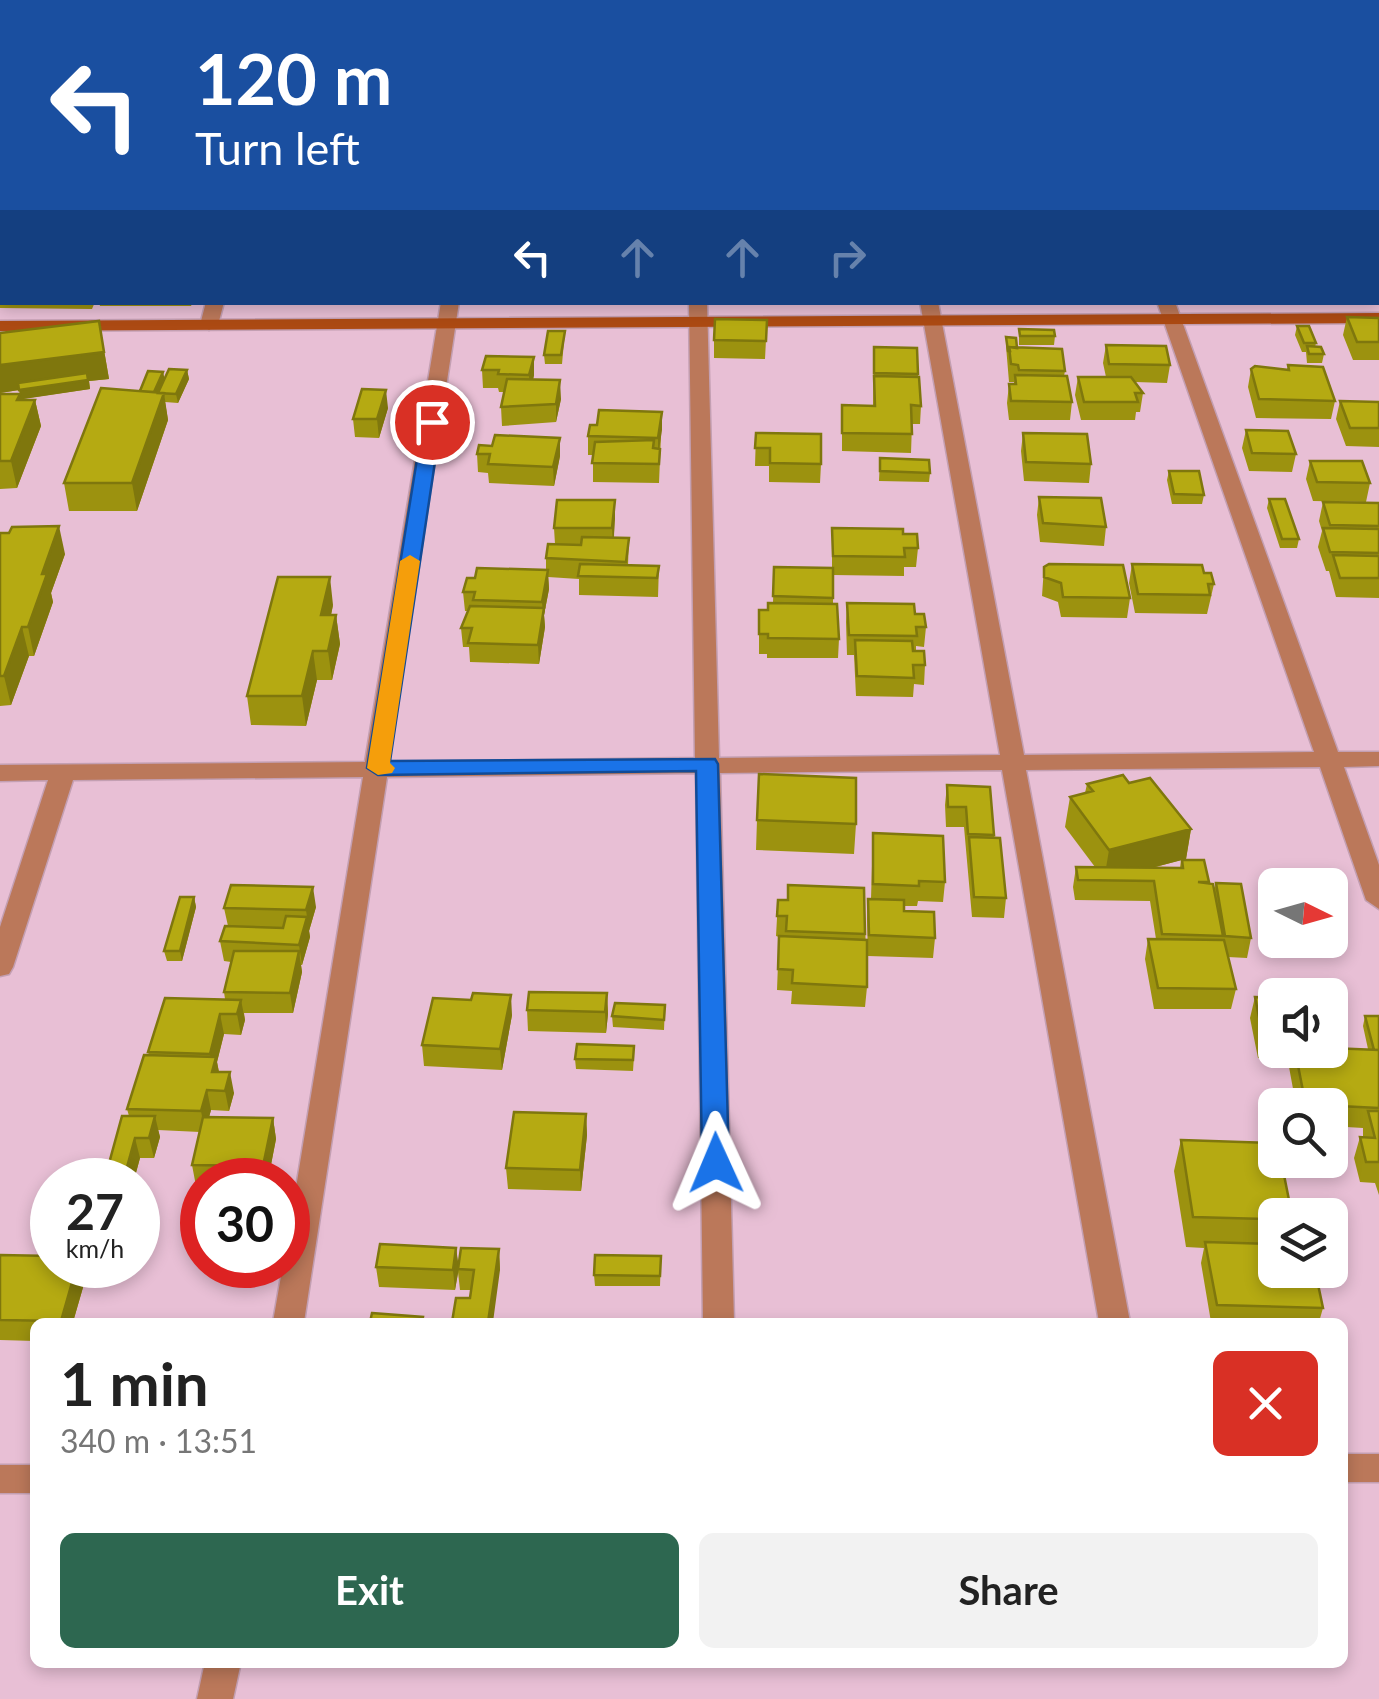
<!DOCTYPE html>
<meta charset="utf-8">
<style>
:root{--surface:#fff;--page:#f2f2f2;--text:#222;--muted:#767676;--accent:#2d6750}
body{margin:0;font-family:Lato,sans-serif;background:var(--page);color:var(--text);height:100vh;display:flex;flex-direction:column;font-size:38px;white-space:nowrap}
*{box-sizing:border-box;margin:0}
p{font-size:32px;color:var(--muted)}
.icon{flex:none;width:55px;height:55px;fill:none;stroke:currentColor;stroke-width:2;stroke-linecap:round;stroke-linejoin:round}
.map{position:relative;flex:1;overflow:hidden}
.drawer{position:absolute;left:30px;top:1318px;width:1318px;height:350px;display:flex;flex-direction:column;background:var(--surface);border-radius:15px;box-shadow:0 5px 15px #0003}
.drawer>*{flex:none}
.hud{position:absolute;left:0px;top:0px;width:1380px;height:305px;box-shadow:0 5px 15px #0003;background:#1a4fa0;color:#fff;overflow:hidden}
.needle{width:65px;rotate:95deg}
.tools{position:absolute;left:1258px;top:868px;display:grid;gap:20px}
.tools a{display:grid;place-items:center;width:90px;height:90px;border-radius:15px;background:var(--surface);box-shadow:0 5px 15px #0003;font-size:50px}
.speed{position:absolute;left:30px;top:1158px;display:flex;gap:20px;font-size:50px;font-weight:700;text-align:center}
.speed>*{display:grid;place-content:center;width:130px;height:130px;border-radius:50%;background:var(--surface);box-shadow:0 5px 15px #0003;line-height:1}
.speed small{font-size:25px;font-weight:400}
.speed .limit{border:15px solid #d22;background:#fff;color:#111}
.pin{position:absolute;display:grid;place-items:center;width:85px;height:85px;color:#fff;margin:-42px;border:5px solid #fff;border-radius:50%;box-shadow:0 2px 10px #0007}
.me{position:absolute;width:110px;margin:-55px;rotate:359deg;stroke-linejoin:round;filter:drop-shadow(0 0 8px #0008)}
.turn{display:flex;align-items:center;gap:35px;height:210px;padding:0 30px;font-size:45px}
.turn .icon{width:130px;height:130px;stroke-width:2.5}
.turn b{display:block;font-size:70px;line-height:85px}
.lanes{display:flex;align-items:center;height:95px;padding:0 30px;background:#0003;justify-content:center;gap:50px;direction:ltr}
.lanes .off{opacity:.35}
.round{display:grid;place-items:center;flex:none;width:105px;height:105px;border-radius:15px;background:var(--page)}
.overview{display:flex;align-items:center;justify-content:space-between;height:170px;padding:0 30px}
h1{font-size:60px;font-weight:700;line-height:75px}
.cta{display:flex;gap:20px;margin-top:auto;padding:20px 30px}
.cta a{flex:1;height:115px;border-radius:15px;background:var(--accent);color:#fff;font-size:40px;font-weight:700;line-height:115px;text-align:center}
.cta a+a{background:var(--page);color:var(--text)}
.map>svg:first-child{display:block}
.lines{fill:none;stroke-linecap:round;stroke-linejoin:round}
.minor-casing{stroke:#c39fb2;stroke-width:3}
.secondary-casing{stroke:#c39fb2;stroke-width:3}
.minor{fill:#bb785a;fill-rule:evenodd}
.secondary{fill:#ac4a13;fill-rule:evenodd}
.wall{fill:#9c920f;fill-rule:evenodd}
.shaded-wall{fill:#7f770d}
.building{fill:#b5aa12;stroke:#7f770d;stroke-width:2.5}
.route{fill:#1a73e8;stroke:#114b97;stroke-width:2.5}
.slow{fill:#f59e0b}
</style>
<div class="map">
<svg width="1379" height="1699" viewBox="0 0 1379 1699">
<rect width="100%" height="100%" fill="#e8bfd5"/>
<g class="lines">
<defs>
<path id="minor" d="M490,0H504V2H490Z
M684,0H698V2H684Z
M868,0H882V2H868Z
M1052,0H1066L1067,2H1053Z
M1241,0H1255L1256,2H1242Z
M1378,35H1379V43H1378Z
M0,41H2V49H0Z
M1378,240H1379V253H1378Z
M206,302H224L218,325L209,330L200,325Z
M441,302H459L389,762L695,758L689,302H707L719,758L1000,755L920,302H938L1024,755L1314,752L1157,302H1175L1338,752H1379V766L1344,767L1379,865V909L1366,900L1320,767L1026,770L1130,1322H1099L1002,770L720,773L734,1322H703L696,773L387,777L304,1322H273L283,1265H288V1237L363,777L73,780L13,967L9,974L0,976V927L48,780L0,781V765L365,762Z
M1342,1454H1379V1482H1342Z
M0,1465H35V1493H0Z
M205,1662H241L233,1699H197Z"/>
<path id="secondary" d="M1379,313V323L0,331V321Z"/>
</defs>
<!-- minor casing -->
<use href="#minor" class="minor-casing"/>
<!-- secondary casing -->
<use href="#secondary" class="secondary-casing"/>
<!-- minor -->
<use href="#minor" class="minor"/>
<!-- secondary -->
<use href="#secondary" class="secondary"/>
</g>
<!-- wall -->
<path class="wall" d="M0,0H20L19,2H2V15H0Z
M638,0H660L659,2H638Z
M733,0H774V2H733Z
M0,79H2V110H0Z
M0,290H2V302H95L92,309L0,308Z
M99,302H193L191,306H100Z
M334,302H426L425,304Z
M473,302H542V304H473Z
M1347,317L1379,318V360H1353L1343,335Z
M767,320L765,359L714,358V340Z
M99,321L109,379L89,381L90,389L21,399L35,400L41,426L17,488L0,489V394H20L19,390L0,393V333Z
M1297,326L1316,343L1315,347L1324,354L1322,363H1307L1306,352H1302L1295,335Z
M1019,329L1055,336L1054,345H1019Z
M565,331L562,364H545L544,355Z
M1006,337L1017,348L1065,371L1064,376L1072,402L1070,420H1009L1007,403L1009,384H1014V382H1009L1006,346Z
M1106,345L1170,365L1167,383L1135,382L1143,393L1140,412H1136L1135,420H1081L1075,395L1078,377H1106L1103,363Z
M874,347L917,348L918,377L921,406L920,424H912L911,453L842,451V405L873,406Z
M486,356L534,375L533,380L561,399L556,422L502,426L501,407L504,392H499L498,388H483L482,370Z
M1288,365L1335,401L1331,419L1256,418L1248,387L1251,369H1288Z
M187,370L189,379L178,403L165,402L168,420L137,511H69L64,483L140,391L163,372L164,379Z
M1340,401L1379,402V447L1346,446L1336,419Z
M388,408L379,438L355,437L353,419Z
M662,412L659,483L593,482V455H588V436L597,425Z
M1246,430L1296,454L1292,472L1249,471L1242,448Z
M756,433L821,464L820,483L769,482V466H755Z
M1023,433L1091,464L1089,483L1024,481L1021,451Z
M477,454L560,456L554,486L489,483L488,473L478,472Z
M880,458L930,473L929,482L879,481Z
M1310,461L1370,483L1366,502L1313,501L1306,479Z
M1169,471L1204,495L1202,504H1172L1167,480Z
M1039,497L1106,527L1104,546L1040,542L1037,515Z
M1269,499L1299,539L1297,548H1280L1267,508Z
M615,500L614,538H629L628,565L659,566L658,597L579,595V579L548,577L549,589L544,615L545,627L539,664L470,662L469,647H463L461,628L468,611H465L463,592L475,578L546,570V558L555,544L554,528Z
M1323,502L1379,503V598L1336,597L1329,571H1326L1318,547L1322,531L1319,521Z
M832,528L903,534L918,548L916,567H904V576L833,575V604L839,639L838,658H767V654H759V610H768L773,603L774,567L832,568Z
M0,533L65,554L51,593L53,602L34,656H29L11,705L0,706Z
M1132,564L1204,573L1214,584L1207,614L1135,613L1129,583Z
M1044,567L1130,598L1127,618L1061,617L1058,602L1042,596Z
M847,603L915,614L926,627L924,647L916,646V651L925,665L924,685L914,684L913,697L856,696L854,655H847L846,622Z
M333,605L331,615H336L340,644L332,680H317L306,726L251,725L247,696Z
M1129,783L1191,829L1186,859L1214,892L1216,883L1251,938L1247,958L1228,957L1236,989L1231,1009H1154L1145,959L1148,939H1156L1150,901L1075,900L1073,887L1076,867H1095L1065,827L1070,797L1085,793L1087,784ZM1181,860L1180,868H1152Z
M947,785L994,835L1006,898L1004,918L972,917L964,827H946L945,805Z
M757,820L856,824L854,854L756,850Z
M873,833L945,882L943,902L918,901L917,906H904V911L935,938L933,958L868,956L867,919L868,899H871Z
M864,888L867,987L865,1007L791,1004L792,991L777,990L779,937L776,936L778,900H787Z
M194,897L196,907L182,961H167L164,951Z
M316,907L309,931L310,937L302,965H301L302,972L293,1013H244L245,1020L241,1035L224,1034L217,1062L219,1072L234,1093L229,1111L211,1110L209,1117L273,1118L276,1139L268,1180H202V1186H196L192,1165L200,1132L158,1130L160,1137L154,1158H140L134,1180H105V1178L129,1116L127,1109L149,1055L148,1052L225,999L224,992L231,962L224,961L220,941L228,926L224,908Z
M607,993L608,1014L606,1033L528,1031L527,1010Z
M1255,997L1275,998V1050L1368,1049L1363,1026L1365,1016H1379V1195L1375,1183L1360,1182L1354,1158L1360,1137H1363V1128L1330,1126V1105H1296L1289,1067L1291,1059L1258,1058L1250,1018Z
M665,1005L664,1030L613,1027L612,1016Z
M512,1015L502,1070L424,1066L422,1045Z
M634,1056L633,1071L576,1069L575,1059Z
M586,1114L587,1135L581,1191L508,1189L506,1168Z
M1181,1140L1275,1215V1270L1323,1308L1319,1322H1211L1201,1263L1204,1248L1186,1247L1174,1171Z
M456,1248L458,1265L499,1249L500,1270L470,1298L471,1290H460L458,1272L455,1290L379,1287L376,1267Z
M0,1255L52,1265H82L86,1277L73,1322H35V1341L0,1340Z
M661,1256L660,1286H595L594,1275Z"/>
<!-- shaded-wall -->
<path class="shaded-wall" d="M2,166V188L0,192V170Z
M99,321L109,379L89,381L90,389L17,400L20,394L19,390L0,393V365Z
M534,357V375L530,393L529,375Z
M187,370L189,379L178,403L176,394Z
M163,372L165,381L160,393L153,395Z
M560,380L561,399L556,422V404Z
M386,390L388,408L379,438L377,419Z
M164,393L168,420L137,511L132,483Z
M35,400L41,426L17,488L11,461Z
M662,412V430L658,457V438Z
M560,438V456L554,486L553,467Z
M615,500V519L613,547L612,528Z
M59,526L65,554L51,593L53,602L34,656L28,627L42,574Z
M548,570L549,589L544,615L545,627L539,664L538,645L543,615L542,602Z
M330,577L333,605L325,644L321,615Z
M336,615L340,644L332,680L328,651Z
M22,627L29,656L11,705L4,676Z
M313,651L317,680L306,726L302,696Z
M1191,829L1186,859L1104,880L1109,850Z
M313,887L316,907L309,931L306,910Z
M194,897L196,907L182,961L180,951Z
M307,917L310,937L302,965L299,945Z
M299,951L302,972L293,1013L290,993Z
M607,993L608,1014L606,1033L605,1012Z
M511,995L512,1015L502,1070L500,1049Z
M241,1000L245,1020L241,1035L237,1014Z
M220,1014L224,1034L217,1062L220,1078L216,1092L210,1054Z
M230,1072L234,1093L229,1111L225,1091Z
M207,1090L211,1110L205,1132L201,1111Z
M586,1114L587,1135L581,1191L580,1170Z
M155,1116L160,1137L154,1158L149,1138Z
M273,1118L276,1139L268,1180H266L263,1166Z
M135,1138L140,1158L134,1180H125Z
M456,1248L459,1268L455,1290L453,1270Z
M499,1249L500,1270L493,1322H488Z
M77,1265H82L86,1277L73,1322H62Z"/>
<!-- building -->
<path class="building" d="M22,0H61L60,2L21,1Z
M338,0H395L394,2H337Z
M992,0H1038L1039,2H993Z
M1081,0H1110L1111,2H1082Z
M1133,0H1152L1153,2H1127Z
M1208,0H1228L1229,2H1209Z
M1303,0H1349L1350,2H1304Z
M0,79H2V94H0Z
M2,271V290H0V272Z
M1347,317L1379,318V342H1357Z
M715,319L767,320L766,341L714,340Z
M99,321L104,352L0,365V333Z
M1297,326H1309L1316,343H1304Z
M1019,329L1054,330L1055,336H1020Z
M548,331H565L561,355H544Z
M1006,337L1016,338L1017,348L1009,347L1010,351H1008Z
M1106,345L1166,346L1170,365L1109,364Z
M1307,346L1321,347L1324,354H1309Z
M874,347L917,348L918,374L874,373Z
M1009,347L1062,349L1065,371L1019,370L1018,365L1011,364Z
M486,356L534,357L529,375L498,374L499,370H482Z
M1288,365L1323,367L1335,401L1259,399L1251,369L1255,366L1289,370Z
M169,369L187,370L176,394L158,393Z
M148,371L163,372L154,392L140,391Z
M87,373L88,380L19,390L18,383Z
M1015,375L1067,376L1072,402L1011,401L1009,384H1016Z
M874,376L919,377L921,406L911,405L912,434L842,433V405L875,406Z
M1078,377H1131L1143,393H1135L1138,402H1084Z
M507,379L560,380L556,404L501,407Z
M101,388L164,393L132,483H64Z
M362,389L386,390L377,419H353Z
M0,394H20L17,400H35L11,461H0Z
M1340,401L1379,402V428H1350Z
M599,410L662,412L658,438L588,436L590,425H597Z
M1246,430L1288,431L1296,454L1252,453Z
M756,433L821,434V464L770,463V448H755Z
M1023,433L1087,434L1091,464L1026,462Z
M495,435L560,438L553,467L488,464L490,454H477L479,445L492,446Z
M654,440L653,448L660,449L659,464L592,463L595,442Z
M880,458L929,460L930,473L880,471Z
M1310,461H1362L1370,483L1317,482Z
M1169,471H1199L1204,495L1174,494Z
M1039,497L1101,498L1106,527L1043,523Z
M1269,499H1285L1299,539H1282Z
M557,500H615L612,528H554Z
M1323,502L1379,503V526L1330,525Z
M59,526L42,574H47L28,627H22L4,676H0V533H9L12,527Z
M832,528L903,529V534H917L918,548H904L905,557L833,556Z
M1323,528L1379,529V553L1330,552Z
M582,537L629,538L626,562L546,558L548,544L581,545Z
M1333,555L1379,556V578H1340Z
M580,564L659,566L657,578L578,576Z
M1049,564L1123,565L1130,598L1063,597L1061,583L1044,577V567Z
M1132,564L1202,565L1204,573H1211L1214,584H1208L1210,595L1138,594Z
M774,567L833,568V598L773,596Z
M477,568L548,570L542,602L473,600L475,592H463L467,578H475Z
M278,577H330L321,615H336L328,651H313L302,696H247Z
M768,603L837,604L839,639L768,638V634H759V610H768Z
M847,603L914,604L915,614H924L926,627H916L917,636L849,635Z
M470,606L544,608L538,645L468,643L472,628H461Z
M855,640L912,641L913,651H924L925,665H913L914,678L857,676Z
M759,774L856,778V824L757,820Z
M1123,775L1129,783L1150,778L1191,829L1109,850L1070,797L1093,791L1087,784Z
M947,785L990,787L994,835L968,834L966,807H948Z
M873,833L943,836L945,882L919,881V886L873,884Z
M969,837L1000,838L1006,898L974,897Z
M1182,860H1204L1209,882H1198L1213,884L1223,936L1162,934L1154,881L1078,880L1076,867L1183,868Z
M1216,883L1241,884L1251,938L1225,936Z
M231,885L313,887L306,910L224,908Z
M788,885L864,888L865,934L786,931L787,916H777L778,900H788Z
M180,897H194L180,951H164Z
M868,899L904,900V911L934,912L935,938L869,935Z
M286,916L307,917L299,945L220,941L225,926L283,928Z
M779,936L867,940V987L792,983L793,970L778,969Z
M1148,939L1224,940L1236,989L1158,988Z
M234,951H299L290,993L224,992Z
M529,992L607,993L605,1012L527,1010Z
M473,993L511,995L500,1049L422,1045L433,998L471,1000Z
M1255,997L1275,998V1037H1263Z
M165,998L241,1000L237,1014H220L210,1054L148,1052Z
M615,1003L665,1005L664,1020L612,1016Z
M1365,1016H1379V1050H1374Z
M577,1044L634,1046L633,1060L575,1059Z
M1330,1048L1379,1050V1108L1319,1105L1316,1091H1303L1295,1050H1330Z
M144,1055L216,1057L212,1072H230L225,1091L207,1090L201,1111L127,1109Z
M1368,1111H1379V1162H1366L1360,1137L1375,1138Z
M514,1112L586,1114L580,1170L506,1168Z
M122,1116H155L149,1138H135L124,1178H105Z
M203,1117L273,1118L263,1166L192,1165Z
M1181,1140L1275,1143V1160H1281L1292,1215H1264L1265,1219L1193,1217Z
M1205,1242L1275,1244V1270H1315L1323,1308L1217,1305Z
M380,1244L456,1248L453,1270L376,1267Z
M461,1248L499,1249L488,1322H452L456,1298H470L474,1270L458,1269Z
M0,1255L52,1256V1265H77L61,1321L0,1320Z
M595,1255L661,1256L660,1276L594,1275Z
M372,1313L423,1317L422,1322H370Z"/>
<!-- route -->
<path class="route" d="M432,416L441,422L390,761L715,759L718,764L729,1163L725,1170H706L702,1163L696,771L378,775L367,768L423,422Z"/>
<!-- slow -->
<path class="slow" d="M410,555L420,561L390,763L395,768L392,773L378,775L367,768L400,561Z"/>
</svg>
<div class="tools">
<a><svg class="needle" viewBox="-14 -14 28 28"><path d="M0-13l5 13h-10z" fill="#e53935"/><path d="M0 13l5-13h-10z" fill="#767676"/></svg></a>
<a><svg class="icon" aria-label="sound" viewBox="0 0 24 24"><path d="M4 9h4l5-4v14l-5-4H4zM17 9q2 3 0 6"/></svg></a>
<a><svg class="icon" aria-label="search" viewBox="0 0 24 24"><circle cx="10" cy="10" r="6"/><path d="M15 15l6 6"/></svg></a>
<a><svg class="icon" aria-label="layers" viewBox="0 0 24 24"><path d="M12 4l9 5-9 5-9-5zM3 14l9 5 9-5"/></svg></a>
</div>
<div class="speed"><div>27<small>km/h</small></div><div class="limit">30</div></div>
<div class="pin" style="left:432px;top:422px;background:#d93025"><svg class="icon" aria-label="arrive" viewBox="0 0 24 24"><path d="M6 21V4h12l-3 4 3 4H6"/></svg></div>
<svg class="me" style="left:716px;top:1163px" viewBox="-20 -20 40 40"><path d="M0-17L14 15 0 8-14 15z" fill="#1a73e8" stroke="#fff" stroke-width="4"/></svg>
<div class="hud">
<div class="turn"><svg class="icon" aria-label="left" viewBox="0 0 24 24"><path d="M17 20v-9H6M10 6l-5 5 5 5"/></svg><div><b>120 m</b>Turn left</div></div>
<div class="lanes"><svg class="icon" aria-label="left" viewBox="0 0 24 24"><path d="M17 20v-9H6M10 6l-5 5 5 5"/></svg><svg class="icon off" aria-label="ahead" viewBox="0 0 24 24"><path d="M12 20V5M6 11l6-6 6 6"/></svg><svg class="icon off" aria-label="ahead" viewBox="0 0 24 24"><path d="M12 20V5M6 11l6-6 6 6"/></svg><svg class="icon off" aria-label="right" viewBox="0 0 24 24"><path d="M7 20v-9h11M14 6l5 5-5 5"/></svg></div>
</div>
<section class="drawer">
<div class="overview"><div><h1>1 min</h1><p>340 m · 13:51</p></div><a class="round" style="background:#d93025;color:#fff"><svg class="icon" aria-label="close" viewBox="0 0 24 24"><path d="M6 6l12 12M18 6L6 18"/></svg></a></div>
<div class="cta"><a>Exit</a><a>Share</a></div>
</section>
</div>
